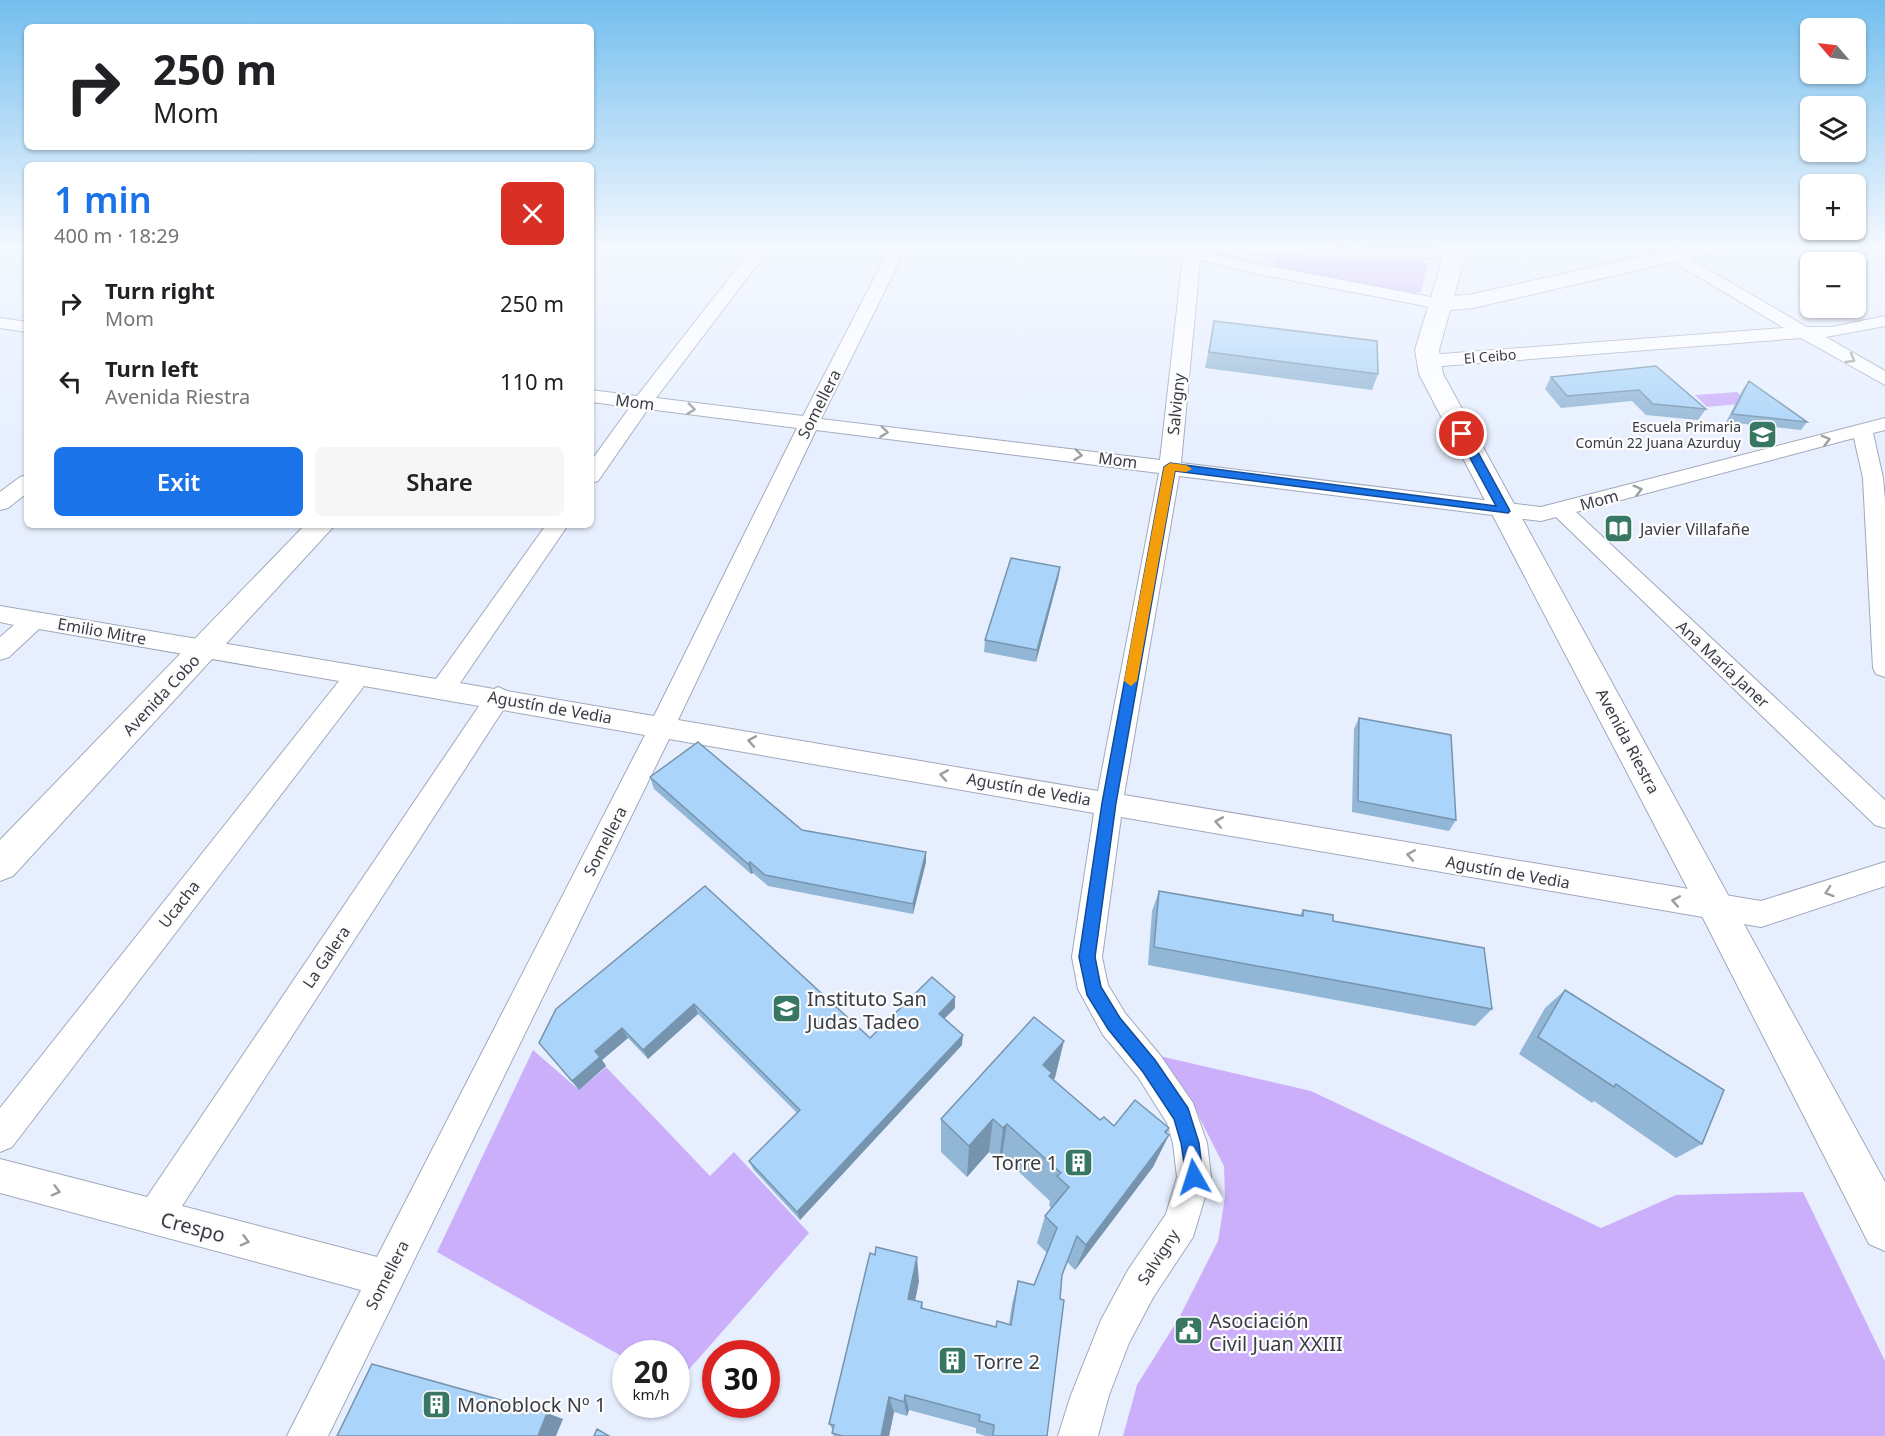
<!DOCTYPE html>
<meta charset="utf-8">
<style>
:root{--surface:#fff;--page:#f6f6f6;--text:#202124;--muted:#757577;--accent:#1a73e8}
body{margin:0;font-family:"Noto Sans",sans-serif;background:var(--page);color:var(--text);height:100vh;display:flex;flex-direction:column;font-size:22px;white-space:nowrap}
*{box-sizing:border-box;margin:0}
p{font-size:20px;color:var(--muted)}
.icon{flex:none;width:33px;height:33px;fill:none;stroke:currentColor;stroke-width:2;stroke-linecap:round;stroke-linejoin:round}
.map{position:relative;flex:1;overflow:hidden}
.details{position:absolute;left:24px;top:162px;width:570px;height:366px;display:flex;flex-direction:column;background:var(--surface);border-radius:9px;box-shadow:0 2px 4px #0004}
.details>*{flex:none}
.hud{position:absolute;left:24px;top:24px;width:570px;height:126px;border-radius:9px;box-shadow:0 2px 4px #0004;background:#fff;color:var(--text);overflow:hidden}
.needle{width:39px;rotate:298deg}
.controls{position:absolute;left:1800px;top:18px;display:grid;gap:12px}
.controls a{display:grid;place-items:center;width:66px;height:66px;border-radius:9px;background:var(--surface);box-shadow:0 2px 4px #0004;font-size:30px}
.speed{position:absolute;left:612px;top:1340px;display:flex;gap:12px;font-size:30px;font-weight:700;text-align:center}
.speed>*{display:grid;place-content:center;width:78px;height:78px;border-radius:50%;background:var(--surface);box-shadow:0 2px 4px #0004;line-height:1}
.speed small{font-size:15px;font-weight:400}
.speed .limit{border:9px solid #d22;background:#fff;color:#111}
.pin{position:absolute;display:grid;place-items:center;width:51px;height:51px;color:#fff;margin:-26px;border:3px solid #fff;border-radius:50%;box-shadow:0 2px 6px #0007}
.me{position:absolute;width:66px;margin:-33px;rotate:354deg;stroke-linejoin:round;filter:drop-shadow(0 0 4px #0008)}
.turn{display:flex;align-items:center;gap:21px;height:126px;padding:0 30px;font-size:27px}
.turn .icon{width:78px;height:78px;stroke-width:2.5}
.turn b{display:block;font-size:42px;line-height:51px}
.round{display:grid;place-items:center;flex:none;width:63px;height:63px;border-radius:9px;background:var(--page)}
.summary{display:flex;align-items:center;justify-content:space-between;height:102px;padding:0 30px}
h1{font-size:36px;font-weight:600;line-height:45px;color:var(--accent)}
.primary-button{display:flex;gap:12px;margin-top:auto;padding:12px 30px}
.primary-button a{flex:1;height:69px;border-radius:9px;background:var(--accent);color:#fff;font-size:24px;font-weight:600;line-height:69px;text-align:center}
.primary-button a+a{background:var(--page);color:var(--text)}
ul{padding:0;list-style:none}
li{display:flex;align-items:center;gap:18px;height:78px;padding:0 30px}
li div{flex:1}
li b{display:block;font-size:22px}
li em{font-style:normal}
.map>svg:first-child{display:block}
.green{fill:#ccaffb}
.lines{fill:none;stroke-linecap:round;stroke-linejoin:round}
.minor-casing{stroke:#a0a9bb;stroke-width:2}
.major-casing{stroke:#a0a9bb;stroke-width:2}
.minor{fill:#fff;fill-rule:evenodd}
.major{fill:#fff;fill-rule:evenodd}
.wall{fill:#92b6d6}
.shaded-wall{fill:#7794ae}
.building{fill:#aad4f9;stroke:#7794ae;stroke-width:1.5}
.oneway{stroke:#9c9ea2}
.route{fill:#1a73e8;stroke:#114b97;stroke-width:1.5}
.slow{fill:#f59e0b}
.labels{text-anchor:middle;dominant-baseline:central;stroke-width:4.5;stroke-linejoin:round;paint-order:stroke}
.far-street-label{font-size:14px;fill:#393c44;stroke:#fcfcfc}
.far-poi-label{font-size:14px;fill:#393c44;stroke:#fcfcfc;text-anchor:end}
.street-label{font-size:16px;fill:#393c44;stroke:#fcfcfc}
.poi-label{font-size:16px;fill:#393c44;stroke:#fcfcfc;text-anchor:start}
.near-poi-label{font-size:20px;fill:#393c44;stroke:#fcfcfc;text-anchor:start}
.near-street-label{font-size:20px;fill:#393c44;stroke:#fcfcfc}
</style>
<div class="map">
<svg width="1885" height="1436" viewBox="0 0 1885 1436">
<rect width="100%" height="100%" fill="#e7efff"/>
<!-- green -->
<path class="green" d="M1279,258L1421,260L1428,264L1421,292L1408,294L1278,267L1272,261Z
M1737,392L1749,403L1707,407L1695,395Z
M533,1050L579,1090L606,1067L710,1176L734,1152L809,1233L677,1383L676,1353H626L625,1358L437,1252Z
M1151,1054L1311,1091L1601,1228L1676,1195L1803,1192L1885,1361V1436H1123L1137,1385L1179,1318L1218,1241L1225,1197L1224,1166L1196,1111Z"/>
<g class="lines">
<defs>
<path id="minor" d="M756,244H773L656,398L803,416L892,244H908L821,419L1160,460L1183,256L1146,247L1144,244H1173L1186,247L1187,244H1203L1201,251L1258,264L1441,299L1447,300L1450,304L1447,308L1441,309L1258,274L1200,260L1181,463L1541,507L1885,418V430L1873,433L1883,478L1885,500V677L1876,674L1873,668L1863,478L1854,438L1576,512L1885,800V828L1875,825L1556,517L1541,521L1179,476L1124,795L1761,901L1885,862V886L1761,927L1121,817L1102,957L1108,985L1125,1013L1160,1055L1193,1103L1207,1143L1211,1177L1193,1237L1154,1296L1129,1343L1109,1395L1098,1436H1058L1071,1395L1101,1320L1128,1270L1166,1214L1177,1177L1173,1143L1167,1123L1138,1077L1103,1035L1078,989L1072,957L1094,813L669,739L328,1436H287L361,1290L0,1193V1159L147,1197L479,706L364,686L12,1147L0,1152V1108L339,681L39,629L9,657L0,660V637L14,625L0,622V606L436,679L546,525H568L460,683L494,689L498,687L507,691L654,716L797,428L648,409L598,481L591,483V461L630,407L591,402V390L637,396ZM816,430L1159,473L1098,791L678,720ZM503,710L645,735L377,1257L182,1206Z
M1644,244H1664L1807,327H1832L1885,316V326L1826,337L1885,371V385L1801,338L1429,367L1422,365L1420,361L1422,357L1429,355L1784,328Z
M1225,245L1455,249L1463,254L1455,259L1219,253L1217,250L1219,247Z
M0,318L27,322V332L0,328Z
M27,475V493L8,508L0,510V492L20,477Z"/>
<path id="major" d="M1447,244H1468L1454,296L1473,294L1696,244H1734L1731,248L1724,250L1473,308L1450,310L1439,350L1443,374L1885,1182V1251L1869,1244L1704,920L1419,374L1415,350Z
M305,525H335L13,876L0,881V840Z"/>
</defs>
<!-- minor casing -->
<use href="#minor" class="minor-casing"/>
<!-- major casing -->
<use href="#major" class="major-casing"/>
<!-- minor -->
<use href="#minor" class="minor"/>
<!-- major -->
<use href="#major" class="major"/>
</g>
<!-- wall -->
<path class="wall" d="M1214,321L1378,374L1372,390L1205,368Z
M1656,366L1706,409L1698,420L1646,415L1632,401L1561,408L1545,389L1551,377Z
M1749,381L1807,422L1801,430L1726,422L1743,389Z
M265,525H283L280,528Z
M1060,567L1058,579L1036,662L984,652L985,640Z
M1359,718L1456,820L1449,831L1352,812L1354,729Z
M650,777L802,830L926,862L913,914L768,886L753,873L751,874L654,789Z
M705,886L870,1038L955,1008L944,1019L962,1045L800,1220L753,1169L749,1161L797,1113L698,1014L648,1059L628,1038L602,1060L606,1066L579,1090L539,1043Z
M1159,891L1300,915L1303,910L1333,921L1492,1009L1475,1026L1148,965L1152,911Z
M1565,990L1702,1144L1676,1158L1594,1101L1592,1103L1519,1054L1545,1008Z
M1055,1078L1053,1080L1100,1120L1114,1126L1169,1128L1153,1167L1075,1270L1067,1262L1062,1275L1047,1436H986L976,1433V1428L909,1410L907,1416L894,1412L889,1436H834L832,1433L833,1430L829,1424L919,1281L915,1301L922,1302L923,1308L996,1327L1009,1324L1012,1304L1018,1281L1034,1285L1047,1253L1037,1243L1045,1216L1051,1208L1049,1205L1050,1201L1002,1156L999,1160L989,1152L967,1177L941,1152V1119Z"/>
<!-- shaded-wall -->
<path class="shaded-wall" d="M1060,567L1058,579L1036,662L1037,650Z
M926,852V862L913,914V904Z
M750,862L753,873L751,874L748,864Z
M955,997V1008L939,1024V1014Z
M694,1004L698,1014L648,1059L643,1050Z
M622,1028L628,1038L602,1060L606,1066L579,1090L572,1081L595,1051Z
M963,1035L962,1045L800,1220L797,1212Z
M1064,1041L1055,1078L1050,1084L1043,1065Z
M993,1119L989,1152L967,1177L969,1146Z
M1007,1124L1002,1156L999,1160L1003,1128Z
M1169,1128L1155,1154L1169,1135L1153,1167L1075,1270L1086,1245Z
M917,1257L919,1281L911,1320L908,1299Z
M905,1395L909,1410L907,1416L904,1402Z
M889,1397L894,1412L889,1436H881Z
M547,1413L563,1419L556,1436H538Z"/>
<!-- building -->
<path class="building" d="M1214,321L1377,341L1378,374L1209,352Z
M1656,366L1706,409L1653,404L1639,390L1567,396L1551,377Z
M1749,381L1807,422L1732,414Z
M1011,558L1060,567L1037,650L985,640Z
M1359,718L1451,735L1456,820L1358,801Z
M698,742L802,830L926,852L913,904L765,875L750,862L748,864L650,777Z
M705,886L870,1038L932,977L955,997L939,1014L963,1035L797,1212L749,1161L800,1110L694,1004L643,1050L622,1028L595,1051L600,1057L572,1081L539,1043L556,1009Z
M1159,891L1303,916V910L1333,915V921L1484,948L1492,1009L1154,947Z
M1565,990L1724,1090L1702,1144L1616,1084L1614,1087L1538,1037Z
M1034,1017L1064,1041L1043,1065L1052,1073L1049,1076L1100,1120L1104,1117L1114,1126L1135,1100L1169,1128L1165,1132L1169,1135L1086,1245L1077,1236L1062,1275L1060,1299L1064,1300L1047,1436H993L994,1425L979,1421L980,1415L905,1395L904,1402L889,1397L881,1436H842L832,1433L834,1425L829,1424L870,1253L875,1255L876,1247L917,1257L908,1299L922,1302L921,1308L996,1327L997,1321L1011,1325L1018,1281L1034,1285L1057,1228L1045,1216L1069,1187L1057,1176L1061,1173L1007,1124L1003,1128L993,1119L969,1146L941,1119Z
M372,1364L547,1413L538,1436H337Z
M597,1429L609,1436H594Z"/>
<!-- one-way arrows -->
<defs><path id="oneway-chevron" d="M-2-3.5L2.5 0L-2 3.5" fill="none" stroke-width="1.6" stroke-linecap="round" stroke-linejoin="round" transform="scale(1.5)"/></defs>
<g class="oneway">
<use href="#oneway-chevron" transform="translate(1851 359) rotate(30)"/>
<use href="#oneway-chevron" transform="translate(691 409) rotate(7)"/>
<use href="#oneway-chevron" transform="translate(884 432) rotate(7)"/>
<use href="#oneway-chevron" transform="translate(1826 440) rotate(-15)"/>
<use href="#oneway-chevron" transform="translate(1078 455) rotate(7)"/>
<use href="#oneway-chevron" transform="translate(1638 490) rotate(-15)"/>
<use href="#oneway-chevron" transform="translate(752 741) rotate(-170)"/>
<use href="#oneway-chevron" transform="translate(944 775) rotate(-170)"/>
<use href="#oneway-chevron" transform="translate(1219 822) rotate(-170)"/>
<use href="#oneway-chevron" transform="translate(1411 855) rotate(-170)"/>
<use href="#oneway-chevron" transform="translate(1829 892) rotate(162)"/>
<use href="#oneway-chevron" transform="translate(1676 901) rotate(-170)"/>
<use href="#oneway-chevron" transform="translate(56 1191) rotate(15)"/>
<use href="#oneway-chevron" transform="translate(245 1241) rotate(15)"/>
</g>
<!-- sky -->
<linearGradient id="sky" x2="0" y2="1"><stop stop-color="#73beee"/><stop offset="0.55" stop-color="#f4f8ff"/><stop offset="1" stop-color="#f4f8ff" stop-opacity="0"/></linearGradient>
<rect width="1885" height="445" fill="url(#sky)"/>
<!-- route -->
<path class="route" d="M1462,431L1468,434L1510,511L1508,513L1175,471L1116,803L1095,957L1101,987L1120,1018L1155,1060L1188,1108L1199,1143L1203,1177L1200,1183L1194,1186L1187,1183L1181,1143L1174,1119L1143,1072L1108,1029L1087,995L1079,957L1102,803L1164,467L1170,463L1496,506L1457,434Z"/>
<!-- slow -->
<path class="slow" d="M1170,463L1186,465L1192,469L1186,472L1175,471L1137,681L1131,686L1124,681L1164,467Z"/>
<!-- icons -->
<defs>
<symbol id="school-square" viewBox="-11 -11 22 22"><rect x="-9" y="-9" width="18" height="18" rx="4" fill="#387764" stroke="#fcfcfc"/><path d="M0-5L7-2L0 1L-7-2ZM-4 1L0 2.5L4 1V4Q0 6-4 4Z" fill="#fff"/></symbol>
<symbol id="library-square" viewBox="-11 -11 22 22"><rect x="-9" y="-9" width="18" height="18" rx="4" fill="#387764" stroke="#fcfcfc"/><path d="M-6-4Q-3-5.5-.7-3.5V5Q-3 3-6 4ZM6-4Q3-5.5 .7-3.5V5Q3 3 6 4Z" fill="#fff"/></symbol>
<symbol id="building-square" viewBox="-11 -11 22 22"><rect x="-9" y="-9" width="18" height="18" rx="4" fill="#387764" stroke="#fcfcfc"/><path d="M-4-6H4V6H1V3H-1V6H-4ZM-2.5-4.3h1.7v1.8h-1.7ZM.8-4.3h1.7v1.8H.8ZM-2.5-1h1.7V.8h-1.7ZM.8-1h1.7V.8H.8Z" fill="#fff"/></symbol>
<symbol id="civic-square" viewBox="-11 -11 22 22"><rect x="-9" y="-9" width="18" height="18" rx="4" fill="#387764" stroke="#fcfcfc"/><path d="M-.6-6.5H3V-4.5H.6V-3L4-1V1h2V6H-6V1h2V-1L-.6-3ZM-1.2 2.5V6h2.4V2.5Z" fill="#fff"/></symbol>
</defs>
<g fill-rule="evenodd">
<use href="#school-square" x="1746" y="418" width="33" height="33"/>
<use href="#library-square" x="1602" y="512" width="33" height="33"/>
<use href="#school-square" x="770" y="992" width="33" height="33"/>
<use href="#building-square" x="1062" y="1146" width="33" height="33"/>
<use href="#civic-square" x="1172" y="1314" width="33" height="33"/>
<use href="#building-square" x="936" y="1344" width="33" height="33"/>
<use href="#building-square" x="420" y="1388" width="33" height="33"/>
</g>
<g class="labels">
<!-- far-street labels -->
<g class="far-street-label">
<text transform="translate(1490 356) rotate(-5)">El Ceibo</text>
</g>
<!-- far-poi labels -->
<g class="far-poi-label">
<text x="1741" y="426">Escuela Primaria<tspan x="1741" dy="16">Común 22 Juana Azurduy</tspan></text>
</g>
<!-- street labels -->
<g class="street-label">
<text transform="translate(635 402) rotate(7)">Mom</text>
<text transform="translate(819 404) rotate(-63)">Somellera</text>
<text transform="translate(1176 404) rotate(-84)">Salvigny</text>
<text transform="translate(1118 460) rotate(7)">Mom</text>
<text transform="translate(1599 500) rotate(-15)">Mom</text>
<text transform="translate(102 631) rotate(10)">Emilio Mitre</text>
<text transform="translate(1723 664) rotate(43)">Ana María Janer</text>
<text transform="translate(161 695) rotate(-47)">Avenida Cobo</text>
<text transform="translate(550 707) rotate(10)">Agustín de Vedia</text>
<text transform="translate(1628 741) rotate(62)">Avenida Riestra</text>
<text transform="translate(1029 789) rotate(10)">Agustín de Vedia</text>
<text transform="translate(605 841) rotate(-63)">Somellera</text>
<text transform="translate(1508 872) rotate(10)">Agustín de Vedia</text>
<text transform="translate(179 904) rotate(-52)">Ucacha</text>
<text transform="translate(326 957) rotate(-56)">La Galera</text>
<text transform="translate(1158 1257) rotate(-57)">Salvigny</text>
<text transform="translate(387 1275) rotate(-63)">Somellera</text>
</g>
<!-- poi labels -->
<g class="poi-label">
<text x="1640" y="529">Javier Villafañe</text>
</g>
<!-- near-poi labels -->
<g class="near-poi-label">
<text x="807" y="998">Instituto San<tspan x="807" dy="23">Judas Tadeo</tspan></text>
<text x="1058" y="1162" text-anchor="end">Torre 1</text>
<text x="1209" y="1320">Asociación<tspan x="1209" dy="23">Civil Juan XXIII</tspan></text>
<text x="974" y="1361">Torre 2</text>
<text x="457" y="1404">Monoblock Nº 1</text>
</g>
<!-- near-street labels -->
<g class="near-street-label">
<text transform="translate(193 1227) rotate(15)">Crespo</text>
</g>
</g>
</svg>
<div class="controls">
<a><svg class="needle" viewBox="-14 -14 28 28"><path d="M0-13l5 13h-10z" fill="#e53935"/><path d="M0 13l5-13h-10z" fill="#757577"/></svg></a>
<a><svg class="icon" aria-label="layers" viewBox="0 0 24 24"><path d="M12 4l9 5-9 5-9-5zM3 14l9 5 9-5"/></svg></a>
<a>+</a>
<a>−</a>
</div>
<div class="speed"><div>20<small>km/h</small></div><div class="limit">30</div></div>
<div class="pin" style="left:1462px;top:434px;background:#d93025"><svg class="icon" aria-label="arrive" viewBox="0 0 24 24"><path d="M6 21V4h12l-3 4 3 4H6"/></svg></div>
<svg class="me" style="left:1194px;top:1177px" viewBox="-20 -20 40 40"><path d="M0-17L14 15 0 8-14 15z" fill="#1a73e8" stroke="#fff" stroke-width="4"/></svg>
<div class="hud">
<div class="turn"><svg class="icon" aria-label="right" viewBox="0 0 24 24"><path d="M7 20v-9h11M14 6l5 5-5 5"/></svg><div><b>250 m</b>Mom</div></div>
</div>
<section class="details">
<div class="summary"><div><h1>1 min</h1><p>400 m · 18:29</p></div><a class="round" style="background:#d93025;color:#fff"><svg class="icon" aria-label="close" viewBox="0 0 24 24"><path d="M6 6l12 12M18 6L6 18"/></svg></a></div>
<ul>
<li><svg class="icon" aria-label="right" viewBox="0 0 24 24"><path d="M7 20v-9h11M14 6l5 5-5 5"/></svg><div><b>Turn right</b><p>Mom</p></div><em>250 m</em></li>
<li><svg class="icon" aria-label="left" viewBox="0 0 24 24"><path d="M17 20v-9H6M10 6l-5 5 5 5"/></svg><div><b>Turn left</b><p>Avenida Riestra</p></div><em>110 m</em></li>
</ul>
<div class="primary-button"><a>Exit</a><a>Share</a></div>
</section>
</div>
